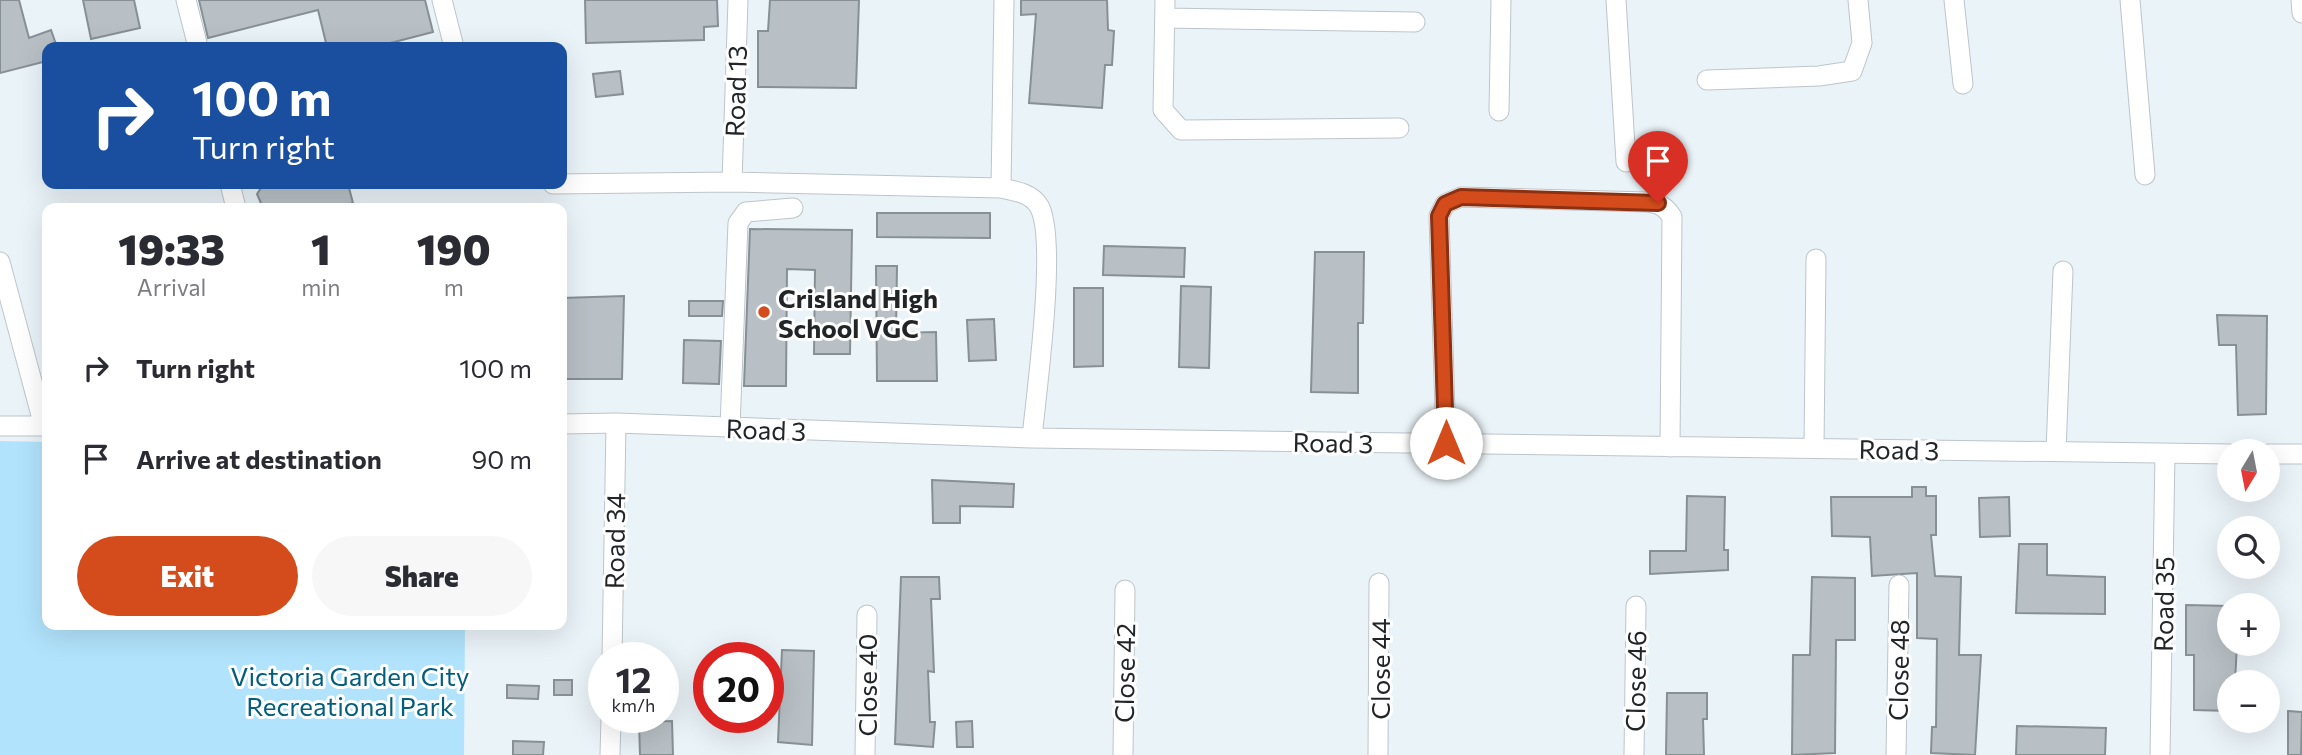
<!DOCTYPE html>
<meta charset="utf-8">
<style>
:root{--surface:#fff;--page:#f7f7f7;--text:#2b2b33;--muted:#7c7c81;--accent:#d44c1c}
body{margin:0;font-family:Commissioner,sans-serif;background:var(--page);color:var(--text);height:100vh;display:flex;flex-direction:column;font-size:26px;white-space:nowrap}
*{box-sizing:border-box;margin:0}
p{font-size:23px;color:var(--muted)}
.icon{flex:none;width:38px;height:38px;fill:none;stroke:currentColor;stroke-width:2;stroke-linecap:round;stroke-linejoin:round}
.map{position:relative;flex:1;overflow:hidden}
.side{position:absolute;left:42px;top:203px;width:525px;height:427px;display:flex;flex-direction:column;background:var(--surface);border-radius:14px;box-shadow:0 7px 28px #0002}
.side>*{flex:none}
.guide{position:absolute;left:42px;top:42px;width:525px;height:147px;border-radius:14px;box-shadow:0 7px 28px #0002;background:#1a4fa0;color:#fff;overflow:hidden}
.needle{width:46px;rotate:190deg}
.buttons{position:absolute;left:2217px;top:439px;display:grid;gap:14px}
.buttons a{display:grid;place-items:center;width:63px;height:63px;border-radius:50%;background:var(--surface);box-shadow:0 7px 28px #0002;font-size:35px}
.speed{position:absolute;left:588px;top:642px;display:flex;gap:14px;font-size:35px;font-weight:700;text-align:center}
.speed>*{display:grid;place-content:center;width:91px;height:91px;border-radius:50%;background:var(--surface);box-shadow:0 7px 28px #0002;line-height:1}
.speed small{font-size:18px;font-weight:400}
.speed .limit{border:10px solid #d22;background:#fff;color:#111}
.pin{position:absolute;display:grid;place-items:center;width:60px;height:60px;color:#fff;margin:-72px -30px;border-radius:50% 50% 50% 0;rotate:-45deg;box-shadow:0 0 7px #0007}
.pin .icon{rotate:45deg}
.me{position:absolute;width:77px;margin:-38px;rotate:0deg;stroke-linejoin:round;filter:drop-shadow(0 0 5px #0008)}
.turn{display:flex;align-items:center;gap:24px;height:147px;padding:0 35px;font-size:32px}
.turn .icon{width:91px;height:91px;stroke-width:2.5}
.turn b{display:block;font-size:49px;line-height:60px}
.eta{display:flex;justify-content:space-evenly;align-items:center;height:119px;text-align:center}
.eta b{font-size:42px;font-weight:800;line-height:49px}
.button{display:flex;gap:14px;margin-top:auto;padding:14px 35px}
.button a{flex:1;height:80px;border-radius:42px;background:var(--accent);color:#fff;font-size:28px;font-weight:800;line-height:80px;text-align:center}
.button a+a{background:var(--page);color:var(--text)}
ul{padding:0;list-style:none}
li{display:flex;align-items:center;gap:21px;height:91px;padding:0 35px}
li div{flex:1}
li b{display:block;font-size:26px}
li em{font-style:normal}
.map>svg:first-child{display:block}
.green{fill:#b1e3fc}
.building{fill:#b8c0c5;stroke:#879094;stroke-width:2}
.lines{fill:none;stroke-linecap:round;stroke-linejoin:round}
.minor-casing{stroke:#bdc5ca;stroke-width:21}
.minor{stroke:#fff;stroke-width:19}
.route-casing{stroke:#8a3112;stroke-width:18}
.route{stroke:#d44c1c;stroke-width:12}
.poi-dot{fill:#d44c1c;stroke:#fefefe;stroke-width:2.5}
.labels{text-anchor:middle;dominant-baseline:central;stroke-width:6;stroke-linejoin:round;paint-order:stroke}
.street-label{font-size:26px;fill:#222527;stroke:#fefefe}
.poi-label{font-size:26px;font-weight:bold;fill:#222527;stroke:#fefefe;text-anchor:start}
.park-label{font-size:26px;fill:#035d7d;stroke:#fefefe}
</style>
<div class="map">
<svg width="2302" height="755" viewBox="0 0 2302 755">
<rect width="100%" height="100%" fill="#eaf3f8"/>
<!-- green -->
<path class="green" d="M0,441L47,442V625H465L464,755H0Z"/>
<!-- building -->
<path class="building" d="M0,0H19L29,38L51,30L57,47H47V61L0,73Z
M83,0H134L140,28L91,39Z
M199,0H425L433,32L375,47H327L318,10L208,38Z
M585,0H717L718,26L704,27V40L586,43Z
M770,0H859L856,88L758,87V31H768Z
M1021,0H1107L1108,30L1114,31L1112,65H1105L1102,108L1029,103L1036,14L1021,15Z
M620,71L623,94L596,97L593,74Z
M279,184H348L353,203L335,208H263L257,194L261,188Z
M877,213H990V238L877,237Z
M750,229L852,230L850,354H814L815,270L787,269L786,386H744Z
M1104,246L1185,248L1184,277L1103,275Z
M1315,252H1364L1363,323H1358V393L1311,392Z
M876,266H897L896,333L936,332L937,381H877Z
M1181,286L1211,287L1209,368L1179,367Z
M1074,288H1103V366L1074,367Z
M624,296L622,379H562V298Z
M689,301H723L722,316H689Z
M2217,315L2267,316L2266,414L2238,415L2236,345H2219Z
M994,319L996,360L969,361L967,320Z
M684,340L721,341L719,384L683,383Z
M932,480L1014,484L1013,507L960,506V523H933Z
M1912,487H1926V496H1936V535H1931L1935,576L1961,577L1959,655H1981L1975,755L1931,753L1932,727H1936L1937,639L1917,638V573L1872,576L1870,537L1832,536L1831,497H1912Z
M1687,496L1725,497L1724,550H1728V570L1650,574V551H1686Z
M2009,497L2010,536L1980,537L1979,498Z
M2019,544H2047V575L2105,577V614L2016,613Z
M901,577H939L940,599H931L934,672L928,671L930,722H935L933,747L895,744Z
M1812,577L1855,578V640H1836L1835,753L1792,755L1793,655H1810Z
M2186,605L2230,606V644H2237L2235,682H2230V711L2194,710V655H2186Z
M782,650L814,651L812,745L778,742Z
M554,680H572V695H554Z
M507,685L539,686L538,699L507,698Z
M1667,693H1707V719H1703L1704,755H1666Z
M2288,711L2302,712L2301,755H2288Z
M672,721L673,755H640L639,722Z
M972,721L973,747H957L956,722Z
M2017,726L2106,728L2105,755H2016Z
M513,741L544,742L543,755H513Z"/>
<g class="lines">
<defs>
<path id="minor" d="M186,0L198,47
M442,0L454,47
M1165,0L1163,110L1181,130L1399,128
M1616,0L1626,162
M1954,0L1963,84
M2130,0L2145,175
M2301,0L2302,13
M1165,18L1415,22
M1707,80L1819,76L1852,71L1862,43L1858,0
M1499,111L1501,0
M732,182L738,0
M230,184L236,208
M553,184L732,182L1001,188C1015,191 1031,193 1039,206C1058,239 1036,394 1032,438
M1001,188L1004,0
M0,262L44,426
M562,424L616,423L1032,438L2230,454
M0,426H47
M730,427L738,223L746,212L793,208
M1446,443L1439,216L1445,204L1461,197L1647,202C1659,203 1666,207 1672,217L1670,447
M1814,448L1816,259
M2056,451L2063,271
M2268,454H2302
M612,658L616,423
M610,755L611,718
M865,755L867,615
M1123,755L1125,590
M1378,755L1379,583
M1634,755L1636,606
M1896,755L1899,585
M2160,755L2165,453"/>
</defs>
<!-- minor casing -->
<use href="#minor" class="minor-casing"/>
<!-- minor -->
<use href="#minor" class="minor"/>
</g>
<g class="lines">
<defs>
<path id="route" d="M1446,443L1439,216L1445,204L1461,197L1658,203"/>
</defs>
<!-- route casing -->
<use href="#route" class="route-casing"/>
<!-- route -->
<use href="#route" class="route"/>
</g>
<!-- markers -->
<circle class="poi-dot" cx="764" cy="312" r="7"/>
<g class="labels">
<!-- street labels -->
<g class="street-label">
<text transform="translate(735 91) rotate(-88)">Road 13</text>
<text transform="translate(766 429) rotate(2)">Road 3</text>
<text transform="translate(1333 442) rotate(1)">Road 3</text>
<text transform="translate(1899 449) rotate(1)">Road 3</text>
<text transform="translate(614 541) rotate(-89)">Road 34</text>
<text transform="translate(2163 604) rotate(-89)">Road 35</text>
<text transform="translate(1379 669) rotate(-90)">Close 44</text>
<text transform="translate(1898 670) rotate(-89)">Close 48</text>
<text transform="translate(1124 673) rotate(-89)">Close 42</text>
<text transform="translate(1635 681) rotate(-89)">Close 46</text>
<text transform="translate(866 685) rotate(-90)">Close 40</text>
</g>
<!-- poi labels -->
<g class="poi-label">
<text x="778" y="297">Crisland High<tspan x="778" dy="30">School VGC</tspan></text>
</g>
<!-- park labels -->
<g class="park-label">
<text x="350" y="675">Victoria Garden City<tspan x="350" dy="30">Recreational Park</tspan></text>
</g>
</g>
</svg>
<div class="buttons">
<a><svg class="needle" viewBox="-14 -14 28 28"><path d="M0-13l5 13h-10z" fill="#e53935"/><path d="M0 13l5-13h-10z" fill="#7c7c81"/></svg></a>
<a><svg class="icon" aria-label="search" viewBox="0 0 24 24"><circle cx="10" cy="10" r="6"/><path d="M15 15l6 6"/></svg></a>
<a>+</a>
<a>−</a>
</div>
<div class="speed"><div>12<small>km/h</small></div><div class="limit">20</div></div>
<div class="pin" style="left:1658px;top:203px;background:#d93025"><svg class="icon" aria-label="arrive" viewBox="0 0 24 24"><path d="M6 21V4h12l-3 4 3 4H6"/></svg></div>
<svg class="me" style="left:1446px;top:443px" viewBox="-20 -20 40 40"><circle r="19" fill="#fff"/><path d="M0-13L10 11 0 6-10 11z" fill="#d44c1c"/></svg>
<div class="guide">
<div class="turn"><svg class="icon" aria-label="right" viewBox="0 0 24 24"><path d="M7 20v-9h11M14 6l5 5-5 5"/></svg><div><b>100 m</b>Turn right</div></div>
</div>
<section class="side">
<div class="eta">
<div><b>19:33</b><p>Arrival</p></div>
<div><b>1</b><p>min</p></div>
<div><b>190</b><p>m</p></div>
</div>
<ul>
<li><svg class="icon" aria-label="right" viewBox="0 0 24 24"><path d="M7 20v-9h11M14 6l5 5-5 5"/></svg><div><b>Turn right</b></div><em>100 m</em></li>
<li><svg class="icon" aria-label="arrive" viewBox="0 0 24 24"><path d="M6 21V4h12l-3 4 3 4H6"/></svg><div><b>Arrive at destination</b></div><em>90 m</em></li>
</ul>
<div class="button"><a>Exit</a><a>Share</a></div>
</section>
</div>
